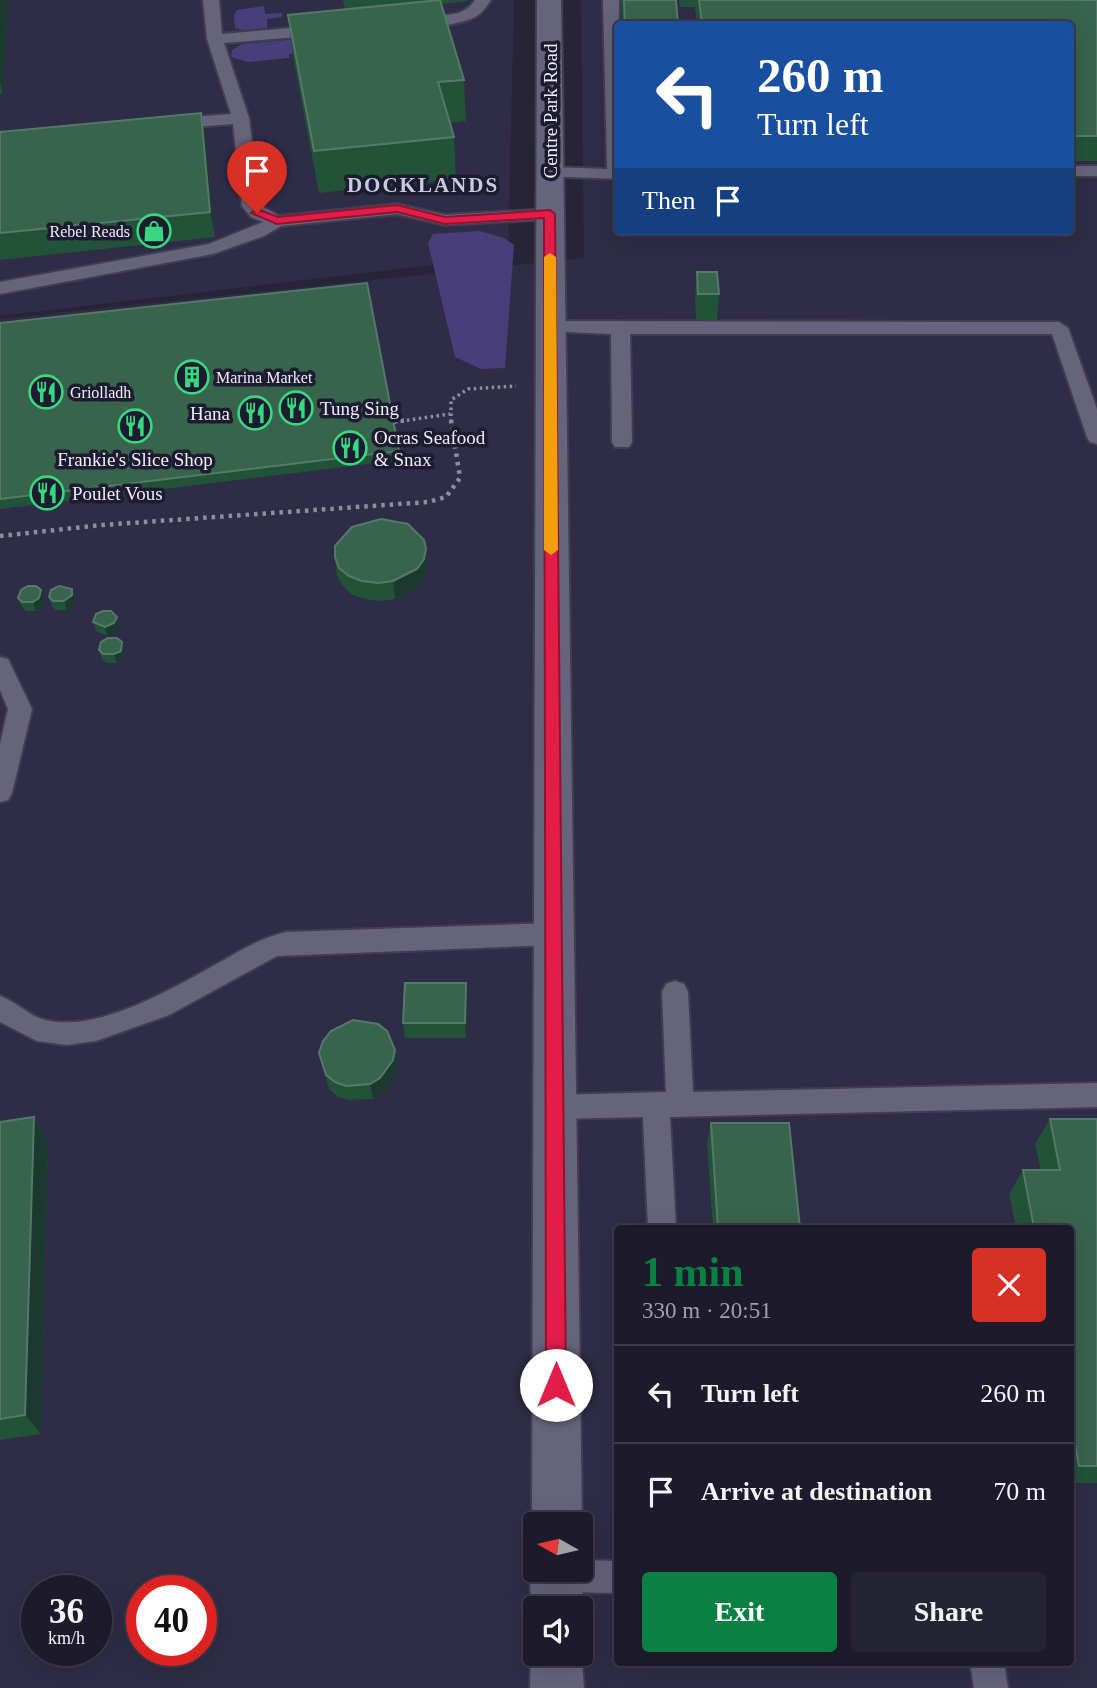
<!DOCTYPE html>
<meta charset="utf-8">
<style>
:root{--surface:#1d1b2b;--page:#252433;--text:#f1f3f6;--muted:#a0a1a9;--line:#3b3947;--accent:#0b8043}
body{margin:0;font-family:Georgia,serif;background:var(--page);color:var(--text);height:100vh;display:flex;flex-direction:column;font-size:26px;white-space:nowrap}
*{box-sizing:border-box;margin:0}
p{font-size:23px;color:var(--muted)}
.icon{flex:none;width:38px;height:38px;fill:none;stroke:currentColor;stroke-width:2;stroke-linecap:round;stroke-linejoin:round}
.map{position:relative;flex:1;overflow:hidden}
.sheet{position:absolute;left:614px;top:1225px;width:460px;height:441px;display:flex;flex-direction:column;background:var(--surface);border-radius:7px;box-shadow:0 7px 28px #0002,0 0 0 2px var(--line)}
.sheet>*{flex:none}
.guide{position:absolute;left:614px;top:21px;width:460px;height:214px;border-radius:7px;box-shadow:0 7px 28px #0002,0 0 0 2px var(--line);background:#1a4fa0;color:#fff;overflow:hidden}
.needle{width:46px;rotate:278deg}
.tools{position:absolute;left:523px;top:1512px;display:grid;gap:14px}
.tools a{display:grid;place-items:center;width:70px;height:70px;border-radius:7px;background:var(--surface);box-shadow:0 7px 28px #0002,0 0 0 2px var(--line);font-size:35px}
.speed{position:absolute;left:21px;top:1575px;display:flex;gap:14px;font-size:35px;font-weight:700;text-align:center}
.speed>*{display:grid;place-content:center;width:91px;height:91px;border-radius:50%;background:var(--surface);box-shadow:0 7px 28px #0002,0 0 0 2px var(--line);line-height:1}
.speed small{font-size:18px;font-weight:400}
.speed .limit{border:10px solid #d22;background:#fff;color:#111}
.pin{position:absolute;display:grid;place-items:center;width:60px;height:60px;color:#fff;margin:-72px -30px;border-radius:50% 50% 50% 0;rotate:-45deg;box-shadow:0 0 7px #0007}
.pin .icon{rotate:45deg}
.me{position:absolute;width:77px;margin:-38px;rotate:0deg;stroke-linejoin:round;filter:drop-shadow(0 0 5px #0008)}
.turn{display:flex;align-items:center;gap:24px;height:147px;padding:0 28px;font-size:32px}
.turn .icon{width:91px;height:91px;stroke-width:2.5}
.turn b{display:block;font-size:49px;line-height:60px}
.then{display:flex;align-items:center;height:66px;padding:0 28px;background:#0003;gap:14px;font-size:26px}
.round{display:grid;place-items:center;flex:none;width:74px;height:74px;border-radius:7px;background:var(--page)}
.head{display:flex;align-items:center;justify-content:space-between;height:119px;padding:0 28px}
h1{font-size:42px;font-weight:700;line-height:52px;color:var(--accent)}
.primary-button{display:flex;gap:14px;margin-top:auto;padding:14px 28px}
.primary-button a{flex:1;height:80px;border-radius:7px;background:var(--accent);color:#fff;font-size:28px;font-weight:700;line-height:80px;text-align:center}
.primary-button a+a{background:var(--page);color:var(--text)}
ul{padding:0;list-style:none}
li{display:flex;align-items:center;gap:21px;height:98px;padding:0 28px;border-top:2px solid var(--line)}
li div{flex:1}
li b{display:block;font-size:26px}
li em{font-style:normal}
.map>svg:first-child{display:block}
.built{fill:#2f2c47;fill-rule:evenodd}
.green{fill:#483e7a}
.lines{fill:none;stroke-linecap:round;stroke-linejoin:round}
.service-casing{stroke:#413e50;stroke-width:4}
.tertiary-casing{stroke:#413e50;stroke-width:4}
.path-far1{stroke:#8e8d9e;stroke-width:3.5;stroke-dasharray:2.5 3.5;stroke-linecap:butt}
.path{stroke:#8e8d9e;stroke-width:4.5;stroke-dasharray:3.5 5;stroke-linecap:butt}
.service{fill:#66647c;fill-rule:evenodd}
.tertiary{fill:#66647c;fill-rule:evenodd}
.wall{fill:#225338}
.shaded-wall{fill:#1b392f}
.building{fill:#38634d;stroke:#557968;stroke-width:2}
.route{fill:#e11d48;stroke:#92132f;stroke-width:2}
.slow{fill:#f59e0b}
.labels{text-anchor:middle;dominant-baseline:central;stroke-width:7;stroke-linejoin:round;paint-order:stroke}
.far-poi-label{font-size:16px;fill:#eeedfb;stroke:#1d1b2f;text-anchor:start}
.street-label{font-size:19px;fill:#eeedfb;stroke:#1d1b2f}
.poi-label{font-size:19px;fill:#eeedfb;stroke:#1d1b2f;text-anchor:start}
.far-district-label{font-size:21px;font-weight:bold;letter-spacing:2px;fill:#cac8e3;stroke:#1d1b2f}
</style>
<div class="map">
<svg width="1097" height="1688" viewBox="0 0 1097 1688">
<rect width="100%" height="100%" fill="#272439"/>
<!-- built -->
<path class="built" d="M0,0H514L508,256L0,316Z
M581,0H1097V1688H0V319L584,258ZM618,24H1071V231H618ZM618,1228H1071V1662H618ZM536,1524H581V1570H536ZM37,1591H96V1650H37ZM142,1591H201V1650H142ZM536,1608H581V1654H536Z"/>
<!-- green -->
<path class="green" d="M264,6L265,14L282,13V17L267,19V28L242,30L235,28L234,15L237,10Z
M297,39L301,53L289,54V58L248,62L231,57L232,50L242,44Z
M480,231L504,238L514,245L505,368L481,369L455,357L428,243L433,234Z"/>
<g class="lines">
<defs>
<path id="service" d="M203,0H219L222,34L323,25L331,30L323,35L224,43L249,118L260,205L279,216L397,204L445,215L550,209L559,214L550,219L445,225L397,214L281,226L264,236L213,254L0,294V282L209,244L263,222L251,217L242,206L233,124L168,129L160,124L168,119L231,114L207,39Z
M475,0H491C486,7 482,13 475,17C462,24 418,32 407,22C424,6 457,27 475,0Z
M603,0H619L618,179L544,176L541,172L544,168L550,167L607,169Z
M1071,166H1097V176H1071Z
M551,321L1059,322L1068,328L1097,409V444L1090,442L1087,437L1052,334H630L632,442L629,447H615L612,442L611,334L544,331L542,327Z
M0,657L8,659L32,709L12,793L8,800L0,802V744L8,709L0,690Z
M555,923L564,926L568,934L564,942L555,945L277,956L169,1015L96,1041L67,1045L37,1041L0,1022V996C15,1001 27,1014 42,1019C93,1035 170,990 213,966C237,953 259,938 286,932Z
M675,981L684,984L688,992L693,1092L1097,1083V1107L670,1117L676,1228H648L643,1117L555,1119L545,1116L541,1107L545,1098L555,1095L666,1092L662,992L666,984Z
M581,1560L618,1561V1593L557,1592L545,1588L541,1576L543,1570H581Z
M970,1662H1004L1008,1688H974Z"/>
<path id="tertiary" d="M537,0H561L582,1524L581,1527V1524H536V1533L532,1524Z
M536,1560V1570H581V1566L583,1608L581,1613V1608H536V1619C529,1602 528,1577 536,1560Z
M536,1642V1654H581V1648L584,1688H530L531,1654Z"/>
</defs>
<!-- service casing -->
<use href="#service" class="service-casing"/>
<!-- tertiary casing -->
<use href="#tertiary" class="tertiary-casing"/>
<!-- path-far1 -->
<path class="path-far1" d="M395,422L450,414
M451,422V400L468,389L516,386"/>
<!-- path -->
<path class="path" d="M392,422L408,420
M0,536L102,525L428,502L446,497L460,478L451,420"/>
<!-- service -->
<use href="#service" class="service"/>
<!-- tertiary -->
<use href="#tertiary" class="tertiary"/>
</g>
<!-- wall -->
<path class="wall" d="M0,0H8L3,94H0Z
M343,0H467V1L441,4L464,80L466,121L450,123L454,137L456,179L319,193L293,56L288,15L345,9Z
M621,0H676L678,24H622Z
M679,0H1097V161H1071V24H697L695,7H680Z
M201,113L205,138L215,237L0,260V132Z
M697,272L719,294L717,320H696L695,298Z
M0,323L399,451L400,460L0,509Z
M335,557L427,567L425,577L418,586L395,599L380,601L365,599L351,594L342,585L337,575Z
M72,589L75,598V604L67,610H56L52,606L49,597Z
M41,590L45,599L43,607L36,611H26L22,607L18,598Z
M117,617L120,626L117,632L107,636L96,631L93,622Z
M122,642L125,651L123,660L117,663H106L102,659L99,650Z
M466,983L467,998L466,1038H405L403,1023Z
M319,1053L397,1064L396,1075L383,1093L373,1099L349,1100L338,1097L329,1089Z
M34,1117L48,1143L41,1434L0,1440V1122Z
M1050,1119H1097V1483H1071V1228H1016L1009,1194L1023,1170H1041L1035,1144Z
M711,1123L800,1228H713L707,1143Z"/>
<!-- shaded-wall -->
<path class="shaded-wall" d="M0,0H8L3,94L0,83Z
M201,113L205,138L215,237L210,212Z
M426,549L427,567L425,577L418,586L395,599L393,581Z
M72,589L75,598V604L67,610L64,601Z
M41,590L45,599L43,607L36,611L33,602Z
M117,617L120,626L117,632L107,636L105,627Z
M122,642L125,651L123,660L117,663L114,654Z
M466,983L467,998L466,1038L465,1023Z
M395,1050L397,1064L396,1075L383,1093L373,1099L370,1084Z
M34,1117L48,1143L41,1434L25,1415Z"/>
<!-- building -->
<path class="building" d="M440,0L464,80L438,82L454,137L314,151L288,15Z
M624,0H676L678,24H625Z
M699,0H1097V136H1071V24H702Z
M201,113L210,212L0,233V132Z
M697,272H717L719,294H698Z
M367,283L399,451L0,499V323Z
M381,519L408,524L424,540L426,549L424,559L417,569L393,581L378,583L362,581L349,576L339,568L335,557V546L352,527Z
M28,586H36L41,590L39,598L33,602H22L18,598L21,590Z
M59,586L72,589V595L64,601H53L49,597L51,590Z
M103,611H111L117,617L114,623L105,627L93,622L96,614Z
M108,638H117L122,642L121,651L114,654H103L99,650L101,642Z
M405,983H466L465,1023H403Z
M353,1020L378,1024L387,1031L395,1050L393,1060L380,1078L370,1084L346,1086L335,1082L326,1075L319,1053L323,1041L331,1031Z
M34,1117L25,1415L0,1419V1122Z
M1050,1119H1097V1466H1079L1071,1422V1228H1034L1023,1170H1060Z
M711,1123H789L800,1228H718Z"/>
<!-- route -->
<path class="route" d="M397,205L445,217L550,210L555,214L566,1385L563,1392L556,1395L549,1392L546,1385L544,218L445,224L397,212L277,224L251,213L257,209L278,217Z"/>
<!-- slow -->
<path class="slow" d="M550,253L556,257L558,550L551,555L544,550V257Z"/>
<!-- icons -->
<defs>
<symbol id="shop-ring" viewBox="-11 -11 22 22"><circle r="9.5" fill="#1d1b2f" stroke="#37d880" stroke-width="1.5"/><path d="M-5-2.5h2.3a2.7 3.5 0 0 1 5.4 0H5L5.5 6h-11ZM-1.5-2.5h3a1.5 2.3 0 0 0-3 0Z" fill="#37d880"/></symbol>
<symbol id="building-ring" viewBox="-11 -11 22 22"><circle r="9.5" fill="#1d1b2f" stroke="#37d880" stroke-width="1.5"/><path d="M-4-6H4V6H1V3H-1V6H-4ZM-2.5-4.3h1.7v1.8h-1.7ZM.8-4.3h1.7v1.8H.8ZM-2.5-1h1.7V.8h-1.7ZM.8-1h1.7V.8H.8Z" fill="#37d880"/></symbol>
<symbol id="restaurant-ring" viewBox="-11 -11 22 22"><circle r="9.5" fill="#1d1b2f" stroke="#37d880" stroke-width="1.5"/><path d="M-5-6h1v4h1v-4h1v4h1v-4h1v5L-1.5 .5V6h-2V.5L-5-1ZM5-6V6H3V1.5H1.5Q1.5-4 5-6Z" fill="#37d880"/></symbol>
</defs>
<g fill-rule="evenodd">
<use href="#shop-ring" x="135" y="212" width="38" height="38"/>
<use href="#building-ring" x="173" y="358" width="38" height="38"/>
<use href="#restaurant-ring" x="27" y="373" width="38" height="38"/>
<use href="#restaurant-ring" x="277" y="389" width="38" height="38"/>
<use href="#restaurant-ring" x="236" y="394" width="38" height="38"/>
<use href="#restaurant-ring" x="116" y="407" width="38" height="38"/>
<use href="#restaurant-ring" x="331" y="429" width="38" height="38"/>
<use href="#restaurant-ring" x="28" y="474" width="38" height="38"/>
</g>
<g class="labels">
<!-- far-poi labels -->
<g class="far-poi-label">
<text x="130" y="231" text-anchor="end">Rebel Reads</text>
<text x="216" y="377">Marina Market</text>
<text x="70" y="392">Griolladh</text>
</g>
<!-- street labels -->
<g class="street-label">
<text transform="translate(550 111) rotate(-90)">Centre Park Road</text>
</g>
<!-- poi labels -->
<g class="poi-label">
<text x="320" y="408">Tung Sing</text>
<text x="230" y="413" text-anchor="end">Hana</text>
<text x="374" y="437">Ocras Seafood<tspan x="374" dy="22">&amp; Snax</tspan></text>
<text x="135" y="459" text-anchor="middle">Frankie's Slice Shop</text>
<text x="72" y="493">Poulet Vous</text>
</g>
<!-- far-district labels -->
<g class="far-district-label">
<text x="423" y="185">DOCKLANDS</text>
</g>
</g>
</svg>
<div class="tools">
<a><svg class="needle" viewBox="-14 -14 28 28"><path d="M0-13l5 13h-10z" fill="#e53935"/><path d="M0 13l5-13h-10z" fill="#a0a1a9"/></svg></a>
<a><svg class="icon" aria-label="sound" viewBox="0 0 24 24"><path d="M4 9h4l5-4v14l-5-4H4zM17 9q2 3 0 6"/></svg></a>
</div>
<div class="speed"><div>36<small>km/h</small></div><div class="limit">40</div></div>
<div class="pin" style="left:257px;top:213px;background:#d93025"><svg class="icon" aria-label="arrive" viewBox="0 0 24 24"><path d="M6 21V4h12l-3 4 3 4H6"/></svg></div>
<svg class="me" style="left:556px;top:1385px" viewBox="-20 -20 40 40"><circle r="19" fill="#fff"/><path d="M0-13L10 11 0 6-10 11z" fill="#e11d48"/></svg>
<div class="guide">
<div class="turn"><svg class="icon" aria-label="left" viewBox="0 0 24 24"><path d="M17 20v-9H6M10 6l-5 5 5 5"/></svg><div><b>260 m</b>Turn left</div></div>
<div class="then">Then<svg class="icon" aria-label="arrive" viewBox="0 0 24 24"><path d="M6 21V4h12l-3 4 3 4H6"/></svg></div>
</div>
<section class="sheet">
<div class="head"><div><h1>1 min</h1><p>330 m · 20:51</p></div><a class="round" style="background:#d93025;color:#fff"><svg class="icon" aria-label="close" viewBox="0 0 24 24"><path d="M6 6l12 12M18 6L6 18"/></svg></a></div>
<ul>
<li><svg class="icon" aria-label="left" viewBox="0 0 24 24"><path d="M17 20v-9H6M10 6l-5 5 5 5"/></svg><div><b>Turn left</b></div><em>260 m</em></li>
<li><svg class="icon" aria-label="arrive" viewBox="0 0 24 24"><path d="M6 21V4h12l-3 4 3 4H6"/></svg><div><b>Arrive at destination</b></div><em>70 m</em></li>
</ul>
<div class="primary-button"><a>Exit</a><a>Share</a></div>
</section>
</div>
